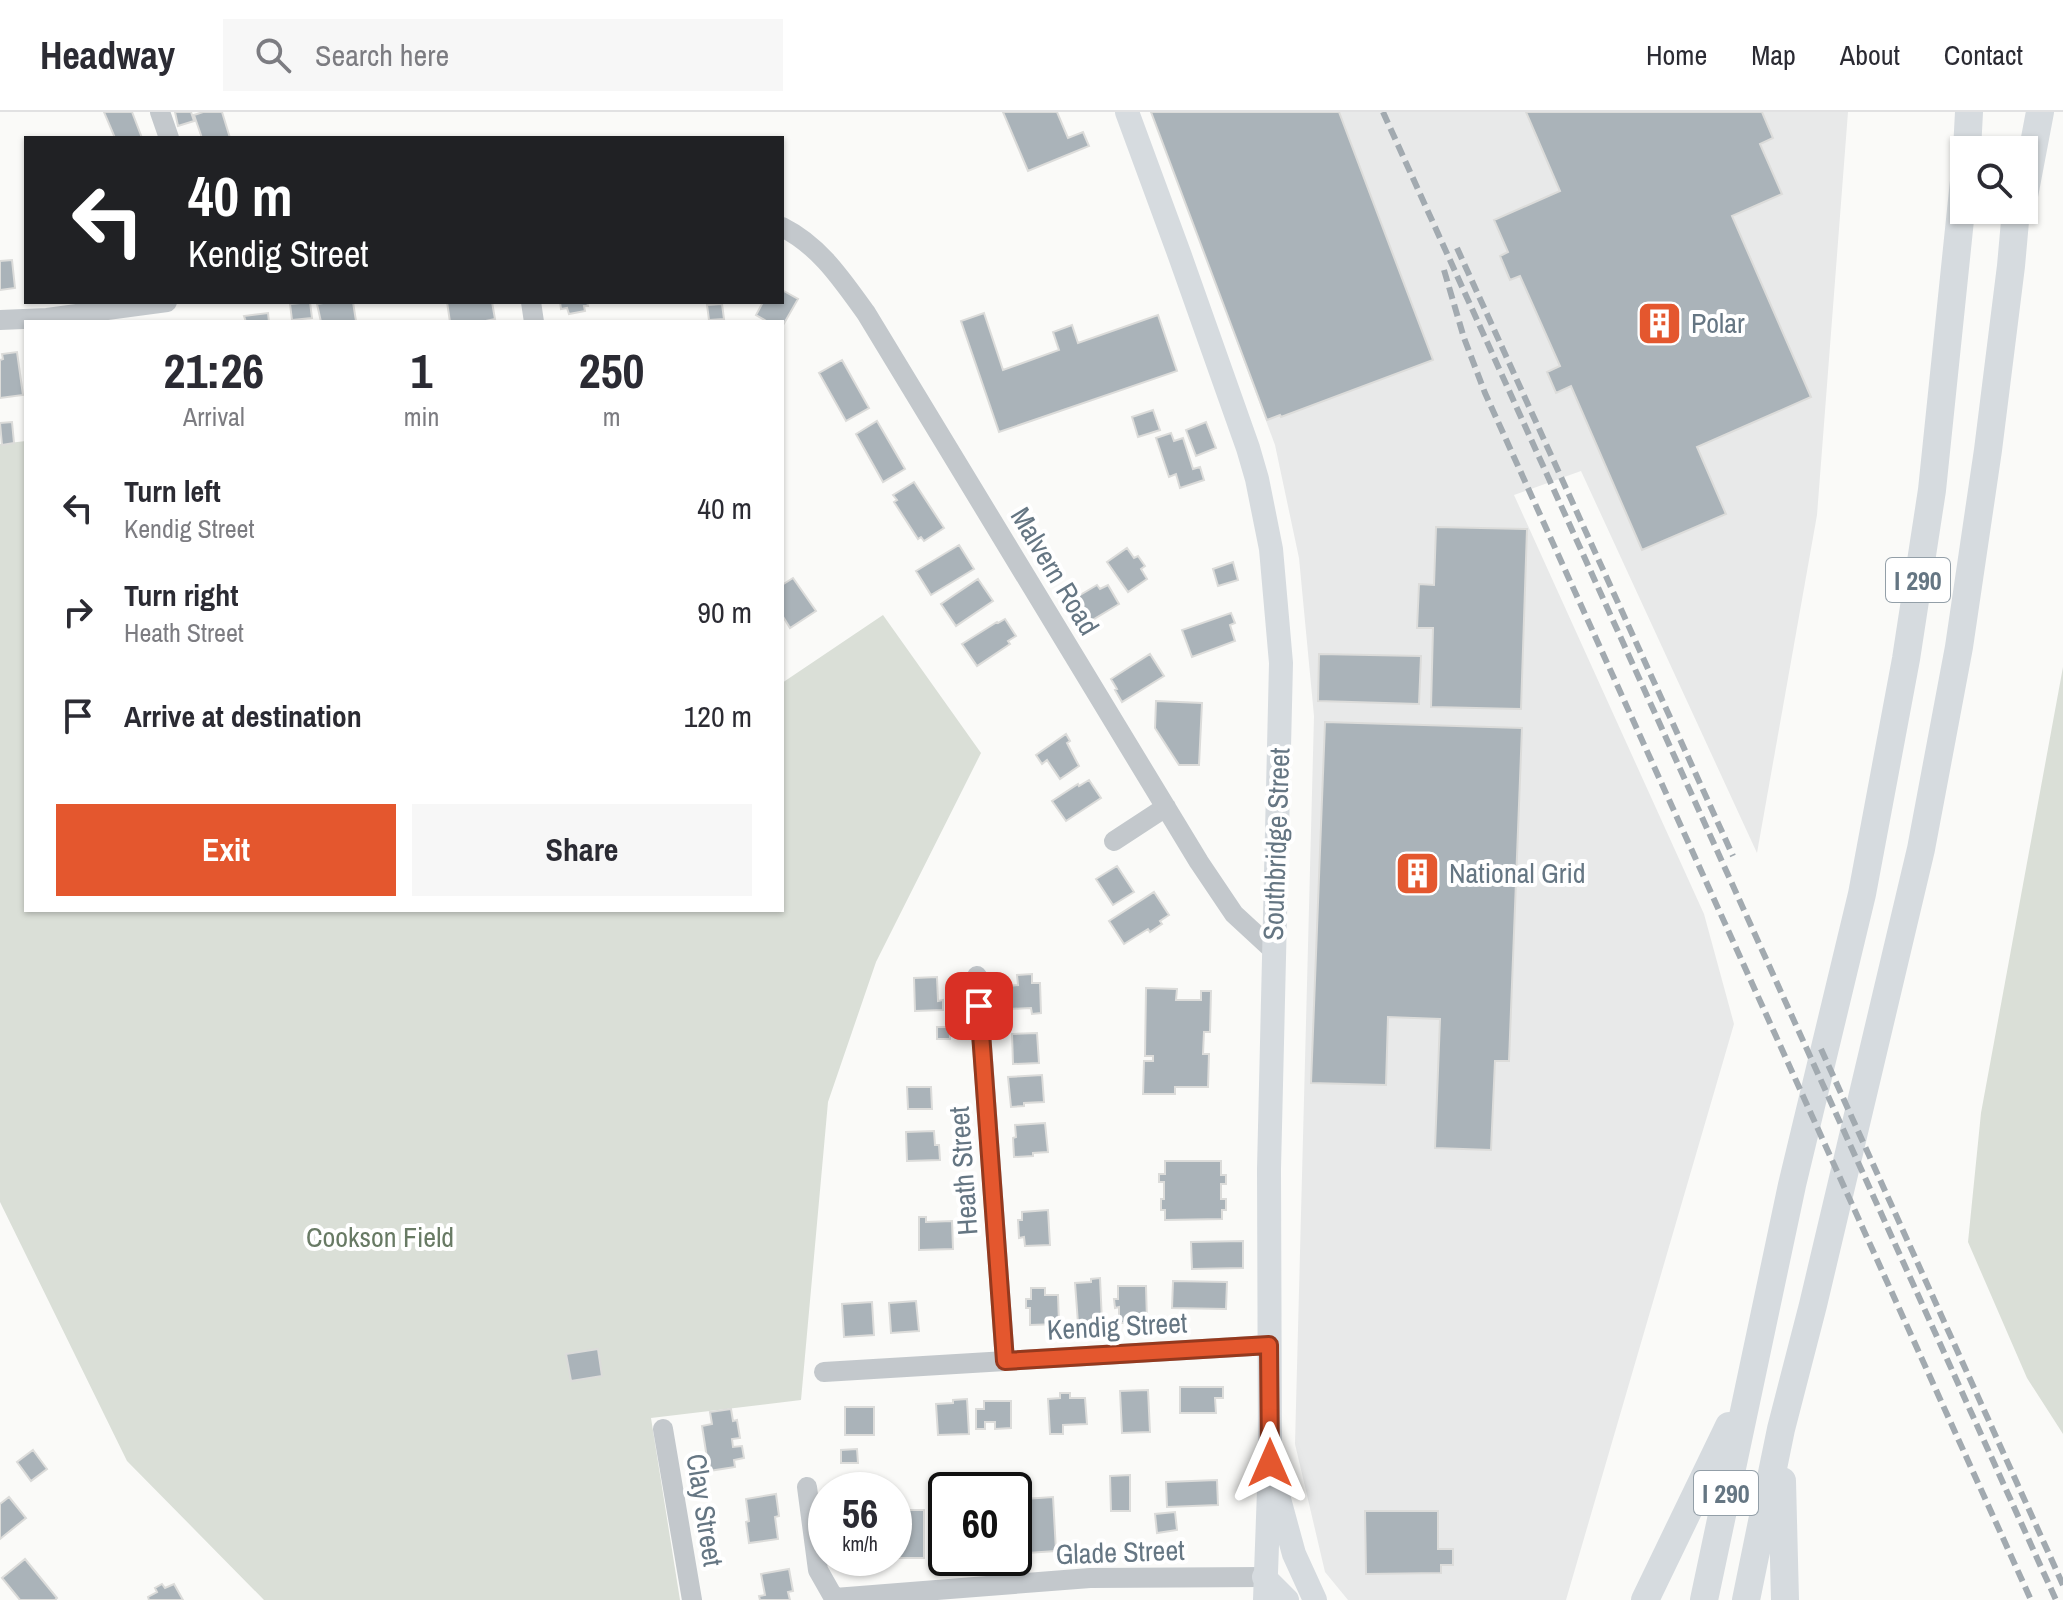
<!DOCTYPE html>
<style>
:root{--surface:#fff;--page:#f7f7f7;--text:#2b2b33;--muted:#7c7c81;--line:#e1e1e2;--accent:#e4572e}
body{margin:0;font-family:"Archivo Narrow",sans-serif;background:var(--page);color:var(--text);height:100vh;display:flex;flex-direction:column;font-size:30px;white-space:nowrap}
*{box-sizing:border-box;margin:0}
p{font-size:26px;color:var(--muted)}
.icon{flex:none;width:44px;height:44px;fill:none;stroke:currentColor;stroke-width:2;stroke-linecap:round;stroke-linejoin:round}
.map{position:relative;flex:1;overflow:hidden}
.panel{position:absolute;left:24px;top:208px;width:760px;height:592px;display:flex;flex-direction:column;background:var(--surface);border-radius:0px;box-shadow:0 2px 6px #0004}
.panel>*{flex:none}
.banner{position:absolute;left:24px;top:24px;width:760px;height:168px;border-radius:0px;box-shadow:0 2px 6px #0004;background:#202124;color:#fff;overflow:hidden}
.buttons{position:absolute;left:1950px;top:24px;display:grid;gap:16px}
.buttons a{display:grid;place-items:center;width:88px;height:88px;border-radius:0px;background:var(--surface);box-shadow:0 2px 6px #0004;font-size:40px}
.speed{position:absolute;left:808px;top:1360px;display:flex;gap:16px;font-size:40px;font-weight:700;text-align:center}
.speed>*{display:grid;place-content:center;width:104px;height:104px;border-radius:50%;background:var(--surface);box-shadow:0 2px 6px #0004;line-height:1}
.speed small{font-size:20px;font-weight:400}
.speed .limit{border:4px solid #111;border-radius:12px;background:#fff;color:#111}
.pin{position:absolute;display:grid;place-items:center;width:68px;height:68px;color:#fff;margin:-34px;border-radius:16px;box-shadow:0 4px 12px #0006}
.me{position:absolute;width:88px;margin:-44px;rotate:0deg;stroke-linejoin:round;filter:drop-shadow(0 0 6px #0008)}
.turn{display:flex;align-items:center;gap:28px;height:168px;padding:0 32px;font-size:36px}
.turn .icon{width:104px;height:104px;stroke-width:2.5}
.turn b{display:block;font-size:56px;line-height:68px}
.eta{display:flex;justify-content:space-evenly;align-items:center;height:136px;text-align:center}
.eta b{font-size:48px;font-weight:700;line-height:56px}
.primary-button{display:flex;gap:16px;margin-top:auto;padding:16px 32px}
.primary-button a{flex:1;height:92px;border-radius:0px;background:var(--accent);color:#fff;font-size:32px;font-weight:700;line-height:92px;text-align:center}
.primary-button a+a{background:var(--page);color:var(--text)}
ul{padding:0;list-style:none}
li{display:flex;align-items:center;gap:24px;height:104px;padding:0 32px}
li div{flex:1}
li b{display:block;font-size:30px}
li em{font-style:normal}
header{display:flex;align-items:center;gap:48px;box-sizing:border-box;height:112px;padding:0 40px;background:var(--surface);border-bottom:2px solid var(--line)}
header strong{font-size:38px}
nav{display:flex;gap:44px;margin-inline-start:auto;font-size:28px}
.search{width:560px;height:72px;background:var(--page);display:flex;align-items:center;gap:20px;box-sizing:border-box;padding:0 28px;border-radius:0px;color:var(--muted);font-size:30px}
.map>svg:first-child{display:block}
.built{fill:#e8e9e9}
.green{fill:#dadfd7}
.building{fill:#aab3b9;stroke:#dcdcda;stroke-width:2}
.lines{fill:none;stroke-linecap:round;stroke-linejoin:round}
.minor{stroke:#c3c8cc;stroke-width:20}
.major{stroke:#d6dbdf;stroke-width:24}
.highway{stroke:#d6dbdf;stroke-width:28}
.rail{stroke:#a2aab0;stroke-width:6;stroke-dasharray:12 6;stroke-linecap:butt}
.route-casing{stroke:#94391e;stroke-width:20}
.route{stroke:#e4572e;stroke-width:14}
.labels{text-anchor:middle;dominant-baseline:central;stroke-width:8;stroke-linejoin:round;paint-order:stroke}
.shield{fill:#fff;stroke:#939fa8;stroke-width:2}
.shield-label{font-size:26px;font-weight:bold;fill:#657683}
.poi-label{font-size:28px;fill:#657683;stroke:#fff;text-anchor:start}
.street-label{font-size:28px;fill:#657683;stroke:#fff}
.park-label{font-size:28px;fill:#687a64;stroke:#fff}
</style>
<header>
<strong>Headway</strong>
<div class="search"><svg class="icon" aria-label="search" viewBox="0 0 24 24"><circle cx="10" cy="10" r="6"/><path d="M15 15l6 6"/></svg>Search here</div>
<nav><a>Home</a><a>Map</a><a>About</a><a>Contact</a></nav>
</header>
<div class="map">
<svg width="2063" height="1488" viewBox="0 0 2063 1488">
<rect width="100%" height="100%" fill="#fafaf8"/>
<!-- built -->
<path class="built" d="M1152,0H1848L1817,403L1757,741L1581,359L1514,383L1704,802L1734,912L1566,1488H1348L1325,1460L1295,1332L1314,604L1299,446L1275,333Z"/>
<!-- green -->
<path class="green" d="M26,329V798H782V571L883,503L981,641L876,850L828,990L801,1288L651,1306L680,1488H264L127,1349L0,1090V332Z
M2063,555V1322L2027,1266L1968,1130L1981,1001Z"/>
<!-- building -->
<path class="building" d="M104,0H132L142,26H115Z
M175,0H191L194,9L178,14Z
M203,0H222L230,26H202L194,3Z
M1003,0H1057L1068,26L1083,20L1089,34L1028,59Z
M1151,0H1339L1433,248L1281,305L1280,303L1267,308Z
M1526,0H1762L1773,26L1760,32L1782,82L1732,104L1811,285L1697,335L1726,402L1642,438L1571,274L1556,281L1547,260L1560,254L1520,164L1510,168L1500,144L1508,140L1494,108L1560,79Z
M12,148L15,176L0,178V149Z
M782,178L798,187L782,215V210H768L756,203L763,190H782Z
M310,190L312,206L292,208L290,192Z
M329,190H353L356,209L321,210L317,192Z
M447,190H492L495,207L481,210H450Z
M560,190H587L588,194H584L585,199L569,202L567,196L561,197Z
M722,192L724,207L709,208L707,193Z
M268,201L269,210H246L244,204Z
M984,201L1003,258L1059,238L1053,220L1072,213L1078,231L1158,203L1177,259L999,320L961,209Z
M17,240L23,283L0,286V248L3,247L2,242Z
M842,248L869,296L846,309L819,261Z
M1153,298L1160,318L1138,325L1132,305Z
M877,309L905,357L883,370L856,322Z
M12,310L14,331L2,333L0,311Z
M1206,310L1216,336L1196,344L1186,318Z
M1171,321L1174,329L1183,326L1193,357L1200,355L1204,368L1180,376L1176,362L1169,365L1156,326Z
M914,370L944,416L924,429L921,425L918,427L894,390L897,388L893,383Z
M1436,415L1527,417L1521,597L1431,595L1433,516H1417L1419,472L1434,473Z
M959,433L974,457L931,483L916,459Z
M1127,436L1134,446L1138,444L1145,454L1141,457L1147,467L1128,480L1107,450Z
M1233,450L1238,468L1218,474L1213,457Z
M793,466L816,499L790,516L782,503V473Z
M978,467L993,489L956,514L941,492Z
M1097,473L1100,477L1108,473L1119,492L1079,516L1065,492Z
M1231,501L1235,511L1230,513L1235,529L1192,545L1182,518Z
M1005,507L1016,524L1008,529L1010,532L977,554L962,532L997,510L998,511Z
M1150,542L1164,564L1122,590L1115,578L1117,577L1111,567Z
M1319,542L1421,544L1419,592L1318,589Z
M1156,589L1202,591L1199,653H1179L1155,616Z
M1325,610L1522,616L1509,949H1495L1491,1038L1435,1036L1440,907L1388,905L1386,973L1311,971Z
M1066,622L1070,629L1067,631L1079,654L1060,667L1047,648L1042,652L1036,643Z
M1089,668L1101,686L1066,709L1052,689L1078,672L1079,674Z
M1117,754L1134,780L1113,793L1096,767Z
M1154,780L1169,803L1160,809L1162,812L1150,820L1148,817L1124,832L1109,809Z
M1032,862V871H1040L1041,901L1032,902L1031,896L1008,897V894H1002L1001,879L1008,878V874L1018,873L1017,863Z
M937,865L938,889L943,888V898L915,899L914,866Z
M1146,876L1177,877L1176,888H1201V879H1211L1210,920H1204L1203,942H1209L1208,975H1175V982H1143L1144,949H1153V944H1145Z
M937,915H950V927H937Z
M1037,921L1039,951L1013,952L1012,922Z
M1042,963L1044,990L1024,991V994L1011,995L1008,965Z
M907,975H931L932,997H908Z
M1045,1011L1048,1040L1033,1041V1044L1014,1045L1013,1026L1016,1025L1015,1013Z
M934,1019L935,1033H939L940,1048L907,1049L906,1020Z
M1165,1049H1221V1063H1226V1072H1221V1087H1226V1098H1222V1107L1165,1108V1098H1161V1087H1164V1070H1159V1062H1165Z
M1048,1098L1050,1133L1025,1134L1024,1125L1019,1126L1018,1108H1022V1100Z
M919,1105H926V1110L952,1109L953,1137L919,1138Z
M1243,1129V1156L1192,1157L1191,1130Z
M1100,1166L1102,1210L1078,1211L1075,1171L1091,1170V1167Z
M1173,1169L1227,1170L1226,1197L1172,1196Z
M1118,1174H1146L1147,1210L1119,1211V1195L1115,1196L1114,1187H1118Z
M1031,1176H1045V1183H1058L1059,1212L1030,1213V1196H1026V1187H1031Z
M916,1189L919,1219L891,1221L889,1191Z
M872,1190L874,1223L844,1225L842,1192Z
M598,1237L602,1264L571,1269L566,1242Z
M1180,1275H1223V1286H1215L1216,1301H1180Z
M1148,1278L1150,1320L1122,1321L1120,1279Z
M1060,1281H1070V1286H1085L1087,1312L1063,1313V1322H1050L1048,1287L1060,1286Z
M967,1287L969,1322L938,1323L936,1292L953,1291V1288Z
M984,1289H1011V1316L995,1317V1310H985V1317H976V1297H984Z
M845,1295H874V1323H845Z
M731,1297L733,1309L737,1308L740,1326L732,1327L733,1335L742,1334L744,1346L734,1348L735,1355L709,1359L702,1314L712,1312L710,1300Z
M857,1337L858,1351H841V1338Z
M33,1338L47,1357L31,1369L17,1350Z
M1130,1363V1399H1111L1110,1364Z
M1217,1368L1218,1393L1167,1395L1166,1370Z
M776,1382L779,1404L775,1405L778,1427L749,1431L746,1410L749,1409L746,1387Z
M9,1385L26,1406L0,1427V1392Z
M1053,1385L1056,1439L1027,1441L1024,1387Z
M897,1398H924V1446H897Z
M946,1398V1441H937L935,1399Z
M1365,1399H1438V1437H1453V1453H1441V1461L1366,1462Z
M1175,1400L1177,1418L1157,1421L1155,1402Z
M25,1447L57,1486L55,1488H20L2,1466Z
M789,1457L793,1479L788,1480L790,1488H760L759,1484L765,1483L761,1462Z
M162,1472L165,1476L174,1472L183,1488H149L148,1485L157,1480L155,1476Z"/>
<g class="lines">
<!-- minor -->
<path class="minor" d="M160,0L169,26
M782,115C820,134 842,168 866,201L1199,750L1234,802L1273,838
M531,190L534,210
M0,208L47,206L167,190
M1114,729L1166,695
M977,864L1005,1249
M824,1260L1269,1233
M663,1317L692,1488
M807,1375L818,1458L835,1488
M835,1486L1090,1466L1264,1465"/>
<!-- major -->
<path class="major" d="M1127,0L1180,144L1248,336L1257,367L1271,437L1281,551L1269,1057L1270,1351L1265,1488
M1276,1376L1294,1442L1315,1488
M1264,1465L1287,1488"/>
<!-- highway -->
<path class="highway" d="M1967,38L1969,0
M2024,84L2040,0
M1782,1369L1785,1488
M1645,1488L1729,1314
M1704,1488L1792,1073L1862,782L1906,547L1932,378L1964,69
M1746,1488L1781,1317L1813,1193L1921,737L1959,535L1988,338L2011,154L2016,98"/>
<!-- rail -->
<path class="rail" d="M1383,0L2056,1488
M1457,136L1733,744
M1444,158L1464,226L1485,281L2031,1488
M1821,937L2063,1473"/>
</g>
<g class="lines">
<defs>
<path id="route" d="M979,894L1005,1249L1269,1233L1270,1351"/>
</defs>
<!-- route casing -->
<use href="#route" class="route-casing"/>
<!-- route -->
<use href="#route" class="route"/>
</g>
<!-- icons -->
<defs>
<symbol id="building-square" viewBox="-11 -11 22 22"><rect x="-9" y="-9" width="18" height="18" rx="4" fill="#e4572e" stroke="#fff"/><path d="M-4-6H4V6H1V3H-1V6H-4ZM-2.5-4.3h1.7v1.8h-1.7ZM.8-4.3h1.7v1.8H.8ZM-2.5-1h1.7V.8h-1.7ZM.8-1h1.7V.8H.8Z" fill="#fff"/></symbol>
</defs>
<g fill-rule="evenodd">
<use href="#building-square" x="1634" y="186" width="51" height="51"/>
<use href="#building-square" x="1392" y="736" width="51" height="51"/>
</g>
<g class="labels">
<!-- shield labels -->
<g class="shield">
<rect x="1886" y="446" width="64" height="44" rx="6"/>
<rect x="1694" y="1359" width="64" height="44" rx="6"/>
</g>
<g class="shield-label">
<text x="1918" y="468">I 290</text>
<text x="1726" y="1381">I 290</text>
</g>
<!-- poi labels -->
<g class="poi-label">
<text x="1691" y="211">Polar</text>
<text x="1449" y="761">National Grid</text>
</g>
<!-- street labels -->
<g class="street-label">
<text transform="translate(1055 459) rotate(59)">Malvern Road</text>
<text transform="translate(1276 732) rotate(-88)">Southbridge Street</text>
<text transform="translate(963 1059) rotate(-94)">Heath Street</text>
<text transform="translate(1117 1214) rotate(-3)">Kendig Street</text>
<text transform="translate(705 1398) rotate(81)">Clay Street</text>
<text transform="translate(1120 1440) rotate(-2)">Glade Street</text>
</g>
<!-- park labels -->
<g class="park-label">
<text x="380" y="1125">Cookson Field</text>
</g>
</g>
</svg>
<div class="buttons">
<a><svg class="icon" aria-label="search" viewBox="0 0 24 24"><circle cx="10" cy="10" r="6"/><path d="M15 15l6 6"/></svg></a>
</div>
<div class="speed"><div>56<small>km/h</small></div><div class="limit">60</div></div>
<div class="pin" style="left:979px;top:894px;background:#d93025"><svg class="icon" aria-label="arrive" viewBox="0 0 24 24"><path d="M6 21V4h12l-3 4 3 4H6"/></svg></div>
<svg class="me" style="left:1270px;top:1351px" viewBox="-20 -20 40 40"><path d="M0-17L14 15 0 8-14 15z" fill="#e4572e" stroke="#fff" stroke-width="4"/></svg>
<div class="banner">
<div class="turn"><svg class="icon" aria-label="left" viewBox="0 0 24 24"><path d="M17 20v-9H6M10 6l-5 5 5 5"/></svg><div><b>40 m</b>Kendig Street</div></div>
</div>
<section class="panel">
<div class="eta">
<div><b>21:26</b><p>Arrival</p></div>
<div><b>1</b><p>min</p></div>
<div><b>250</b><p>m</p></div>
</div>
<ul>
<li><svg class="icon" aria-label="left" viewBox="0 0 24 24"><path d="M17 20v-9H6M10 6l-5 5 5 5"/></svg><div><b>Turn left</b><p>Kendig Street</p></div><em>40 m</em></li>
<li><svg class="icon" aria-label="right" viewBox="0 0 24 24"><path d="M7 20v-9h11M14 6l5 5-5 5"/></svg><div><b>Turn right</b><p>Heath Street</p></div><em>90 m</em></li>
<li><svg class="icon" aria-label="arrive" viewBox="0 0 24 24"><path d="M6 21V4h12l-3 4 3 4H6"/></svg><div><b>Arrive at destination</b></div><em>120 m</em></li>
</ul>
<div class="primary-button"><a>Exit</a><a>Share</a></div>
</section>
</div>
